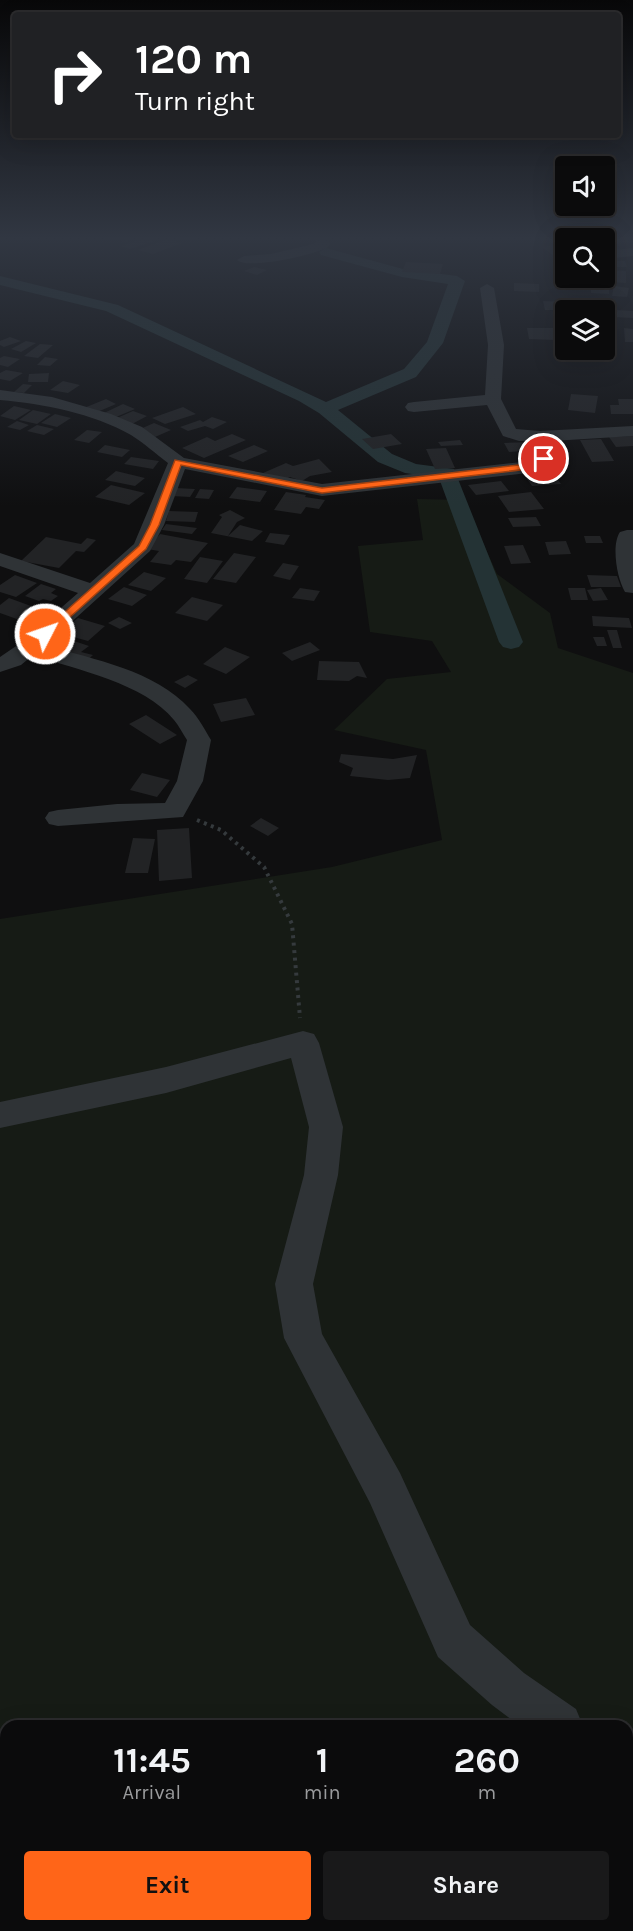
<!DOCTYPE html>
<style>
:root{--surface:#0b0b0c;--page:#19191a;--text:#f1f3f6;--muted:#9a9b9d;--line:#2b2b2d;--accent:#ff6518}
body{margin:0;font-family:Karla,sans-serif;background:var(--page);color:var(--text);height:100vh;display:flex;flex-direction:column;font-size:22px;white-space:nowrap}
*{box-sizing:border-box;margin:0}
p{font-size:20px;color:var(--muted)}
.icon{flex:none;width:33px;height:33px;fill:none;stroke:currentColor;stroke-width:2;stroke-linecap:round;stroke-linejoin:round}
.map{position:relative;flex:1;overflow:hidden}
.drawer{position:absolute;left:0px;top:1720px;width:633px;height:212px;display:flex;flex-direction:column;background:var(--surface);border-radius:18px 18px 0 0;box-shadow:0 6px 24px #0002,0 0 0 2px var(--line)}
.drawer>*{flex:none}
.guide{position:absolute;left:12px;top:12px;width:609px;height:126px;border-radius:6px;box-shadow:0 6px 24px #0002,0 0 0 2px var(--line);background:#202124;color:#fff;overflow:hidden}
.buttons{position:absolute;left:555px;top:156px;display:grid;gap:12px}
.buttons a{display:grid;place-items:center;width:60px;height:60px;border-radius:6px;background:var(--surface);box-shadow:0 6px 24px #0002,0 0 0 2px var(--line);font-size:30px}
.pin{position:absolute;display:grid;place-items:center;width:51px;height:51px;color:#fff;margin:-26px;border:3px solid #fff;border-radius:50%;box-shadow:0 2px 6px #0007}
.me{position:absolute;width:66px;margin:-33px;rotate:49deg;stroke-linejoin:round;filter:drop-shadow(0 0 4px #0008)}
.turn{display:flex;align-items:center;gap:21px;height:126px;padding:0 24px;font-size:27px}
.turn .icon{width:78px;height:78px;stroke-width:2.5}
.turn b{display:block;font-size:42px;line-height:51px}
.eta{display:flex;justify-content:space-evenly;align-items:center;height:102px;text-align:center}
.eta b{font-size:36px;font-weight:700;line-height:42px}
.cta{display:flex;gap:12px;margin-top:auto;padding:12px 24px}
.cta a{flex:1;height:69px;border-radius:6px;background:var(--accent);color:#111;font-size:24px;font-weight:700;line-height:69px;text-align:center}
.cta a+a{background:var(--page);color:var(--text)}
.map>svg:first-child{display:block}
.green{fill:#161b15}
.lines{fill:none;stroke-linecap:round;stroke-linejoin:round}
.canal{fill:#243335;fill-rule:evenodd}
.building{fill:#222325}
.path{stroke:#353a3d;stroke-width:4;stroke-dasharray:3 4.5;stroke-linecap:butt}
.minor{fill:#2f3336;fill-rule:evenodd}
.route{fill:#ff6518;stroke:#a64210;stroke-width:1.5}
</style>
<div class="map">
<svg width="633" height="1931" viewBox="0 0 633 1931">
<rect width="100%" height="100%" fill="#0f0f10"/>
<!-- green -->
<path class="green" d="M417,499L464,500L497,574L550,613L558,648L633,673V1770L627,1773V1726H6V1858L0,1859V919L332,867L442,840L426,750L334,730L387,679L451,672L432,641L370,632L358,546L423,540Z"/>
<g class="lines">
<!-- canal -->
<path class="canal" d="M326,248L403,269L457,276L465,281L443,343L416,377L338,410L392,454L416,464L454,469L523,642L519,647L511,649L503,647L499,642L439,478L405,473L378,462L319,413L299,401L106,311L0,285V276L118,305L326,402L404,369L427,342L448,284L402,277L321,255L319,252Z"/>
</g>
<!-- building -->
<path class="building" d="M109,236H136L127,242L105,238Z
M181,236H201L192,241L176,238Z
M609,236H633V243L616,244L606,237H611Z
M148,237L158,240L130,249L121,246Z
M167,239L182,243L153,254L138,250Z
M556,245L566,255L554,256L542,247Z
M611,261H625L627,267H614Z
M406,262L443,264L440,274L402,272Z
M254,267L267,270L257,275L244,271Z
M604,270L626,271V283L600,281V278H604Z
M514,283L539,284V292L514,291Z
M591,285L609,286V294L591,293Z
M614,286L629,288L627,297L612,296Z
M543,301L566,302L567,310H545Z
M573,306H592L594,310H573Z
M616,310L633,311V318L614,317Z
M527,328H554L556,340L529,339Z
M624,328L633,329V342H625Z
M10,337L21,341L4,347L0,345V341Z
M26,341L36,343L21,352L11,349Z
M40,344L53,345L38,358L24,356Z
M4,356L20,359L8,367L0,365V358Z
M45,357L58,359L50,366L37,365Z
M6,370L23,373L10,381L0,379V373Z
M49,373L48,382H28L29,374Z
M63,381L80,385L68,393L50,390Z
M23,384L32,385L24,393L14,392Z
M571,394L598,396L595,413L568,410Z
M106,399L116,404L95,413L84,408Z
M618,399H633V414H611L610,405H619Z
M123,404L135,409L116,417L104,413Z
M14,406L31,410L15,420L0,416Z
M183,407L196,414L165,424L152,418Z
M33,410L51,414L37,424L19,420Z
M133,411L147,416L132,424L117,418Z
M55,414L71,418L57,427L41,423Z
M212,417L227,422L213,429L205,426L188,431L180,427L200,420L203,422Z
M17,421L29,425L20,430L7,427Z
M154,423L171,430L155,437L138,430Z
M37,425L54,429L44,435L27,431Z
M87,430L102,432L89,443L74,440Z
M232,434L246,440L204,458L182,448L207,437L215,441Z
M391,434L402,444L373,449L362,439Z
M633,436V446L616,447L609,437Z
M601,439L614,461L592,462L580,440Z
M460,440L463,445L441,446L438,442Z
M534,442L539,450L509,452L504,443Z
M105,445L130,450L122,457L97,452Z
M254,445L268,451L243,462L228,456Z
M446,448L455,468L435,469L426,449Z
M131,457L159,461L153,469L124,464Z
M319,459L332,472L310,476L302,481L290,477L281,481L263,473L286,463L293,466Z
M549,468L561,484L532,486L521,470Z
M116,471L145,478L135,486L105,480Z
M501,481L509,491L476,495L468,485Z
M111,485L145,493L129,505L95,497Z
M237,487L267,491L260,502L229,498Z
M176,488L195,489L190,497L172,496Z
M200,489L214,490L209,499L195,498Z
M286,492L306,495L305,497L325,500L319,509L306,507L301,514L274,510Z
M531,492L544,509L509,512L498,496Z
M230,510L245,518L237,522L228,536L240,525L263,531L252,541L211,533L222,517L219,515Z
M169,511L198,512L195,522L166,521Z
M536,517L541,526L513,527L508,518Z
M166,524L197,528L192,534L162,530Z
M270,533L290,535L284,545L265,542Z
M160,534L208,543L191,562L176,560L171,565L150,562L159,551L147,549Z
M584,536H600L603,543H586Z
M46,537L81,544L87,538L96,540L84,552L76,551L59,568L21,561Z
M566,541L571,554L549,555L545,542Z
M523,545L531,563L511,564L504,546Z
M234,553L256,557L236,583L213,579Z
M200,557L223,561L207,583L184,579Z
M283,563L299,566L290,580L273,576Z
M144,572L166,578L151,591L128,585Z
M15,575L37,583L16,597L0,592V585Z
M587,575L617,576L621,587H591Z
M41,584L56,589L51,593L58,596L51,601L43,599L39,601L25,596Z
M124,587L147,595L132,606L108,599Z
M300,588L320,591L314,601L292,598Z
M568,588H585L588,600H571Z
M601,588L608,600L593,601L587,590Z
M192,597L223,605L207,621L175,613Z
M9,598L42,610L25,622L0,613V605Z
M592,616L629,618L632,628L593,626Z
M119,617L132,623L120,629L108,623Z
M78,618L105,626L88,641L59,633Z
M607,630H617L622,648H613Z
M56,635L89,646L81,652L93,655L84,663L39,648Z
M593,637H604L607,646H597Z
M310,642L320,650L292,661L282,653Z
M225,647L250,657L226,674L203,664Z
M319,661L359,662L367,678L357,676L349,681L317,680Z
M188,675L198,680L185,688L174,682Z
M246,698L255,715L221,722L213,704Z
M146,715L177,735L160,744L129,724Z
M341,754L393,759L417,755L410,778L388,780L350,776L353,768L339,762Z
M142,773L170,780L157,797L130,790Z
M261,818L279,828L268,836L250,826Z
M189,828L192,878L159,881L157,830Z
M133,838L155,839L148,873H125Z"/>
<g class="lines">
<!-- path -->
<path class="path" d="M197,820L221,830L264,867L292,924L300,1018"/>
<!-- minor -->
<path class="minor" d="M315,236H327L330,244L328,247C315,255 247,270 237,260L244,256L271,254L313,244L316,243Z
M633,248V256L604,259V251Z
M566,254V262H557L555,259Z
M487,284L494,288L504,345L501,399L516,429L540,431L633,426V436L552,441L557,448L544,470L537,472L322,496L185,469L164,525L150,551L46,645C94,660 155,670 190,709C199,718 205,730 211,740L203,781L183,817L58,826L49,824L45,818L49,812L58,810L117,804L165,803L177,781L187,740C183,734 179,726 174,720C144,683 77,670 33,655L21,665L0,672V657L22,642L78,593L0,566V553L90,583L134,544L168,463C156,454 144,443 131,435C92,413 44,404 0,400V390L52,397L111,414L142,427L184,458L322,484L531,461L539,448L535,441H519L503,436L487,405L414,412L408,411L405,407L408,403L414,402L485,395L488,345L480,288Z
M627,530H633V593L625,592C617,579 611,545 620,532Z
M303,1031L314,1034L319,1043L343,1127L338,1175L313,1284L322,1334L400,1473L470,1625L524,1673L576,1709L583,1726H520L492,1705L438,1657L370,1503L284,1338L275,1284L304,1175L309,1127L291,1058L166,1093L0,1128V1102L166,1067Z
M627,1782L633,1785V1844L627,1841Z
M317,1926H377L375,1931H315Z
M445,1926H497L499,1931H447Z"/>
</g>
<!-- sky -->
<linearGradient id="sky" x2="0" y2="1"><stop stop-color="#080809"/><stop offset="0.47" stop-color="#313742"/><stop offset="1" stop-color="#313742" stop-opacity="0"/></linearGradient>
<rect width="633" height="506" fill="url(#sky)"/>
<!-- route -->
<path class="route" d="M541,457L548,459L537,468L322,493L181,465L159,525L146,549L49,636L40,634L139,546L150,525L175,460L322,488L535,463Z"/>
</svg>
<div class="buttons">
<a><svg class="icon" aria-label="sound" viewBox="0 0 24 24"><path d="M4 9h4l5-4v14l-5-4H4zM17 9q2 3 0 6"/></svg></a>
<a><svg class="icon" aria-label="search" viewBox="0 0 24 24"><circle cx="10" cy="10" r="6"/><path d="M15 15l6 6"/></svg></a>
<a><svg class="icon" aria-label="layers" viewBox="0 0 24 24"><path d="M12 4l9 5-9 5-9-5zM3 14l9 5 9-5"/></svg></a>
</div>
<div class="pin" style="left:544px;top:459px;background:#d93025"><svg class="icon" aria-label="arrive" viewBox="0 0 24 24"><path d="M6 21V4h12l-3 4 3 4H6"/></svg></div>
<svg class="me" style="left:45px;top:634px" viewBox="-20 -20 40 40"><circle r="17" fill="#ff6518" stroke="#fff" stroke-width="3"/><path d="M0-11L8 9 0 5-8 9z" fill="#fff"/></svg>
<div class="guide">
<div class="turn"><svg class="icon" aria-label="right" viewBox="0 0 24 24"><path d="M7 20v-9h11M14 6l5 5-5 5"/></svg><div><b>120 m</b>Turn right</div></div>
</div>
<section class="drawer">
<div class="eta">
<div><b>11:45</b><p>Arrival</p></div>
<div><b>1</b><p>min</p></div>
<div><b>260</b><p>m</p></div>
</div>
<div class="cta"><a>Exit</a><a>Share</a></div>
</section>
</div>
